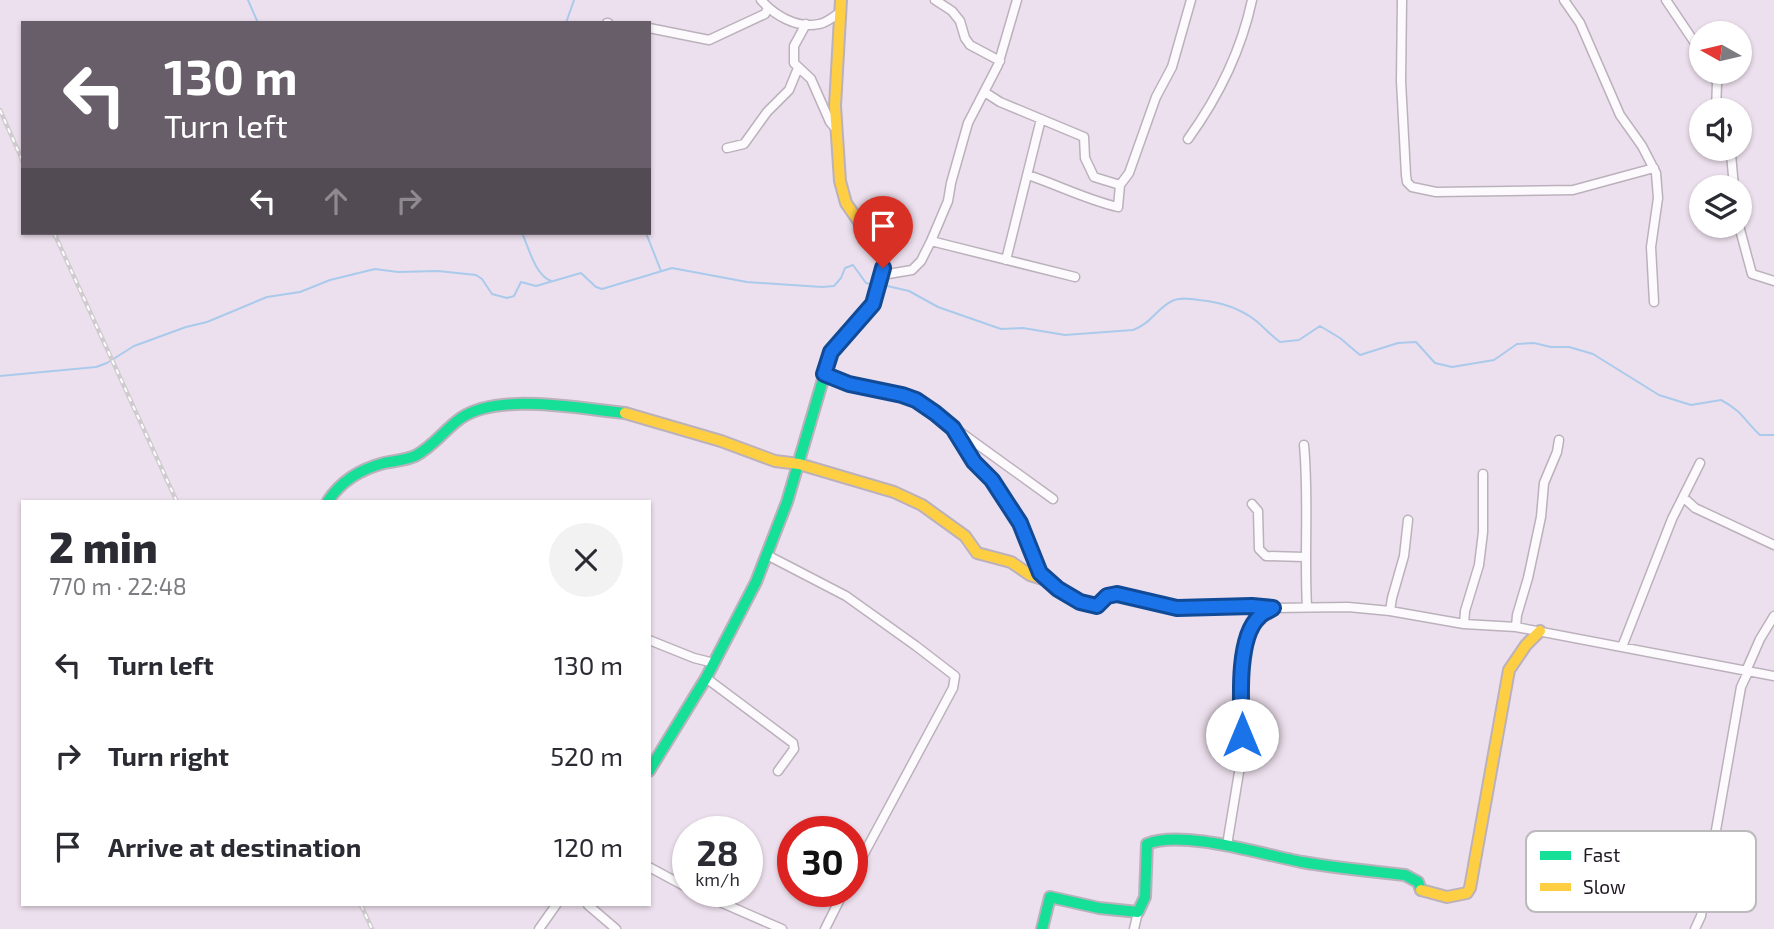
<!DOCTYPE html>
<meta charset="utf-8">
<style>
:root{--surface:#fff;--page:#f2f2f3;--text:#2b2b33;--muted:#7c7c81}
body{margin:0;font-family:"Exo 2",sans-serif;background:var(--page);color:var(--text);height:100vh;display:flex;flex-direction:column;font-size:26px;white-space:nowrap}
*{box-sizing:border-box;margin:0}
p{font-size:23px;color:var(--muted)}
.icon{flex:none;width:38px;height:38px;fill:none;stroke:currentColor;stroke-width:2;stroke-linecap:round;stroke-linejoin:round}
.map{position:relative;flex:1;overflow:hidden}
.drawer{position:absolute;left:21px;top:500px;width:630px;height:406px;display:flex;flex-direction:column;background:var(--surface);border-radius:0px;box-shadow:0 2px 5px #0004}
.drawer>*{flex:none}
.top-card{position:absolute;left:21px;top:21px;width:630px;height:214px;border-radius:0px;box-shadow:0 2px 5px #0004;background:#685e69;color:#fff;overflow:hidden}
.needle{width:46px;rotate:278deg}
.controls{position:absolute;left:1689px;top:21px;display:grid;gap:14px}
.controls a{display:grid;place-items:center;width:63px;height:63px;border-radius:50%;background:var(--surface);box-shadow:0 2px 5px #0004;font-size:35px}
.speed{position:absolute;left:672px;top:816px;display:flex;gap:14px;font-size:35px;font-weight:700;text-align:center}
.speed>*{display:grid;place-content:center;width:91px;height:91px;border-radius:50%;background:var(--surface);box-shadow:0 2px 5px #0004;line-height:1}
.speed small{font-size:18px;font-weight:400}
.speed .limit{border:10px solid #d22;background:#fff;color:#111}
.pin{position:absolute;display:grid;place-items:center;width:60px;height:60px;color:#fff;margin:-72px -30px;border-radius:50% 50% 50% 0;rotate:-45deg;box-shadow:0 0 7px #0007}
.pin .icon{rotate:45deg}
.me{position:absolute;width:77px;margin:-38px;rotate:0deg;stroke-linejoin:round;filter:drop-shadow(0 0 5px #0008)}
.turn{display:flex;align-items:center;gap:24px;height:147px;padding:0 28px;font-size:32px}
.turn .icon{width:91px;height:91px;stroke-width:2.5}
.turn b{display:block;font-size:49px;line-height:60px}
.lanes{display:flex;align-items:center;height:66px;padding:0 28px;background:#0003;justify-content:center;gap:35px;direction:ltr}
.lanes .off{opacity:.35}
.round{display:grid;place-items:center;flex:none;width:74px;height:74px;border-radius:37px;background:var(--page)}
.summary{display:flex;align-items:center;justify-content:space-between;height:119px;padding:0 28px}
h1{font-size:42px;font-weight:800;line-height:52px}
ul{padding:0;list-style:none}
li{display:flex;align-items:center;gap:21px;height:91px;padding:0 28px}
li div{flex:1}
li b{display:block;font-size:26px}
li em{font-style:normal}
.map>svg:first-child{display:block}
.lines{fill:none;stroke-linecap:round;stroke-linejoin:round}
.stream{stroke:#aacaeb;stroke-width:2}
.street-casing{stroke:#bbb1bc;stroke-width:11}
.fast-casing{stroke:#bbb1bc;stroke-width:14}
.slow-casing{stroke:#bbb1bc;stroke-width:14}
.street{stroke:#fcfafc;stroke-width:8}
.fast{stroke:#16e098;stroke-width:10}
.slow{stroke:#ffcf43;stroke-width:10}
.rail-casing{stroke:#cfcbcf;stroke-width:4.5}
.rail{stroke:#fff;stroke-width:2;stroke-dasharray:5;stroke-linecap:butt}
.route-casing{stroke:#114b97;stroke-width:18}
.route{stroke:#1a73e8;stroke-width:12}
.key{fill:#fff;stroke:#bcbabc;stroke-width:2}
.key-label{font-size:19px;fill:#201821}
</style>
<div class="map">
<svg width="1774" height="929" viewBox="0 0 1774 929">
<rect width="100%" height="100%" fill="#ede0ee"/>
<g class="lines">
<!-- stream -->
<path class="stream" d="M248,0L258,23
M566,23L574,0
M522,233C529,248 535,275 551,281
M646,233L661,271
M883,285L909,291L938,307L1001,329L1023,328L1065,335L1133,330C1152,323 1156,309 1172,301C1180,297 1190,299 1199,300C1220,302 1238,307 1255,320C1264,327 1270,335 1280,342L1299,340L1320,326L1340,338L1360,355L1398,343L1416,342L1435,363L1452,367L1494,360L1517,344L1534,343L1551,347H1569L1593,354L1659,395L1691,405L1721,400C1742,411 1744,420 1760,435H1774
M0,376L96,367L107,363L134,346L186,327L207,322L267,297L300,292L330,280L375,269L398,272L438,271L476,275L482,279L492,294L507,298L514,296L521,282L536,286L581,273L596,287L602,289L672,268L747,282L822,287L834,286L841,278L845,268L853,265L866,283L874,285"/>
<defs>
<path id="street" d="M761,0C774,15 797,29 819,24C826,23 833,17 839,13
M935,0L952,11L960,21L965,38L970,45L1000,61
M1402,0L1401,81L1406,175L1407,182L1412,187L1436,192L1573,190L1654,168
M1564,0L1580,23L1620,115L1642,146L1656,173L1658,198L1651,247L1654,302
M1666,0L1701,52
M607,23H608
M806,24L794,46V63L811,79L830,122L835,128
M649,28L709,40L765,14L768,8
M1713,72L1717,83L1716,110
M986,93L1000,102L1084,137L1085,158L1094,177L1120,185
M1188,139C1219,96 1241,52 1252,0
M727,148L744,144L767,112L789,90L798,68
M1726,149L1731,154L1734,187
M1028,175C1058,185 1087,200 1118,207L1120,185L1129,173L1156,97L1172,67L1191,0
M1739,226L1752,274L1774,281
M931,241L1075,277
M1006,260L1041,119
M882,275L912,270L921,261L931,241L948,201L951,183L968,123L998,65L1017,0
M824,374L849,384L916,400L1053,499
M953,428L974,462L992,480L1021,523L1040,574L1058,589L1080,602L1097,606L1107,596L1117,594L1177,608L1252,606L1273,608
M1304,445C1309,499 1304,553 1307,607
M1683,497L1695,508L1774,545
M1252,504L1258,511L1259,549L1266,556L1304,557
M767,555L846,596L916,646L955,676L953,688L852,876
M1390,611L1392,598L1404,556L1408,520
M1464,624L1465,611L1479,565L1483,532V474
M1516,627L1517,615L1528,578L1541,517L1544,483L1557,452L1559,440
M649,640L694,658L714,663
M1622,647L1672,519L1700,463
M1746,671L1760,639L1774,616
M706,678L793,743L794,749L778,771
M1227,845L1242,754L1244,649L1248,634L1258,617L1273,608L1348,607L1390,611L1464,624L1516,627L1774,676
M649,867L688,888
M695,891L782,929
M588,905L616,929
M539,929L556,905
M825,929L844,891
M1134,929L1138,912
M1695,929L1701,916L1741,687L1748,672"/>
<path id="fast" d="M328,501C341,481 361,469 384,463C394,461 406,460 415,456C433,447 445,429 461,418C500,392 580,409 625,413
M649,771L706,678L756,582L787,502L831,352C851,329 889,294 883,260C881,250 871,240 866,232
M1042,929L1050,897L1099,908L1138,912L1145,897L1147,844C1182,829 1264,855 1302,862C1336,868 1371,871 1405,875L1418,882L1421,890"/>
<path id="slow" d="M841,0L835,106L840,181L846,203L866,232
M625,413L721,441L775,461L799,464L894,492L922,505L965,536L977,553L1011,562L1030,575L1049,581
M1421,890L1447,897L1467,893L1470,888L1509,670L1526,645L1540,631"/>
</defs>
<!-- street casing -->
<use href="#street" class="street-casing"/>
<!-- fast casing -->
<use href="#fast" class="fast-casing"/>
<!-- slow casing -->
<use href="#slow" class="slow-casing"/>
<!-- street -->
<use href="#street" class="street"/>
<!-- fast -->
<use href="#fast" class="fast"/>
<!-- slow -->
<use href="#slow" class="slow"/>
<defs>
<path id="rail" d="M0,110L23,162
M54,233L177,502
M361,905L372,929"/>
</defs>
<!-- rail casing -->
<use href="#rail" class="rail-casing"/>
<!-- rail -->
<use href="#rail" class="rail"/>
</g>
<g class="lines">
<defs>
<path id="route" d="M883,268L873,304L831,352L824,374L849,384L902,395L916,400L935,413L953,428L974,462L992,480L1020,523L1040,573L1058,589L1080,602L1097,606L1107,596L1117,594L1177,608L1252,606L1273,608C1269,611 1262,613 1259,617C1236,638 1241,705 1242,735"/>
</defs>
<!-- route casing -->
<use href="#route" class="route-casing"/>
<!-- route -->
<use href="#route" class="route"/>
</g>
<!-- legend -->
<rect x="1526" y="831" width="230" height="81" rx="10" class="key"/>
<rect x="1540" y="851" width="31" height="9" fill="#16e098"/>
<rect x="1540" y="883" width="31" height="8" fill="#ffcf43"/>
<g class="key-label">
<text x="1583" y="862">Fast</text>
<text x="1583" y="894">Slow</text>
</g>
</svg>
<div class="controls">
<a><svg class="needle" viewBox="-14 -14 28 28"><path d="M0-13l5 13h-10z" fill="#e53935"/><path d="M0 13l5-13h-10z" fill="#7c7c81"/></svg></a>
<a><svg class="icon" aria-label="sound" viewBox="0 0 24 24"><path d="M4 9h4l5-4v14l-5-4H4zM17 9q2 3 0 6"/></svg></a>
<a><svg class="icon" aria-label="layers" viewBox="0 0 24 24"><path d="M12 4l9 5-9 5-9-5zM3 14l9 5 9-5"/></svg></a>
</div>
<div class="speed"><div>28<small>km/h</small></div><div class="limit">30</div></div>
<div class="pin" style="left:883px;top:268px;background:#d93025"><svg class="icon" aria-label="arrive" viewBox="0 0 24 24"><path d="M6 21V4h12l-3 4 3 4H6"/></svg></div>
<svg class="me" style="left:1242px;top:735px" viewBox="-20 -20 40 40"><circle r="19" fill="#fff"/><path d="M0-13L10 11 0 6-10 11z" fill="#1a73e8"/></svg>
<div class="top-card">
<div class="turn"><svg class="icon" aria-label="left" viewBox="0 0 24 24"><path d="M17 20v-9H6M10 6l-5 5 5 5"/></svg><div><b>130 m</b>Turn left</div></div>
<div class="lanes"><svg class="icon" aria-label="left" viewBox="0 0 24 24"><path d="M17 20v-9H6M10 6l-5 5 5 5"/></svg><svg class="icon off" aria-label="ahead" viewBox="0 0 24 24"><path d="M12 20V5M6 11l6-6 6 6"/></svg><svg class="icon off" aria-label="right" viewBox="0 0 24 24"><path d="M7 20v-9h11M14 6l5 5-5 5"/></svg></div>
</div>
<section class="drawer">
<div class="summary"><div><h1>2 min</h1><p>770 m · 22:48</p></div><a class="round"><svg class="icon" aria-label="close" viewBox="0 0 24 24"><path d="M6 6l12 12M18 6L6 18"/></svg></a></div>
<ul>
<li><svg class="icon" aria-label="left" viewBox="0 0 24 24"><path d="M17 20v-9H6M10 6l-5 5 5 5"/></svg><div><b>Turn left</b></div><em>130 m</em></li>
<li><svg class="icon" aria-label="right" viewBox="0 0 24 24"><path d="M7 20v-9h11M14 6l5 5-5 5"/></svg><div><b>Turn right</b></div><em>520 m</em></li>
<li><svg class="icon" aria-label="arrive" viewBox="0 0 24 24"><path d="M6 21V4h12l-3 4 3 4H6"/></svg><div><b>Arrive at destination</b></div><em>120 m</em></li>
</ul>
</section>
</div>
